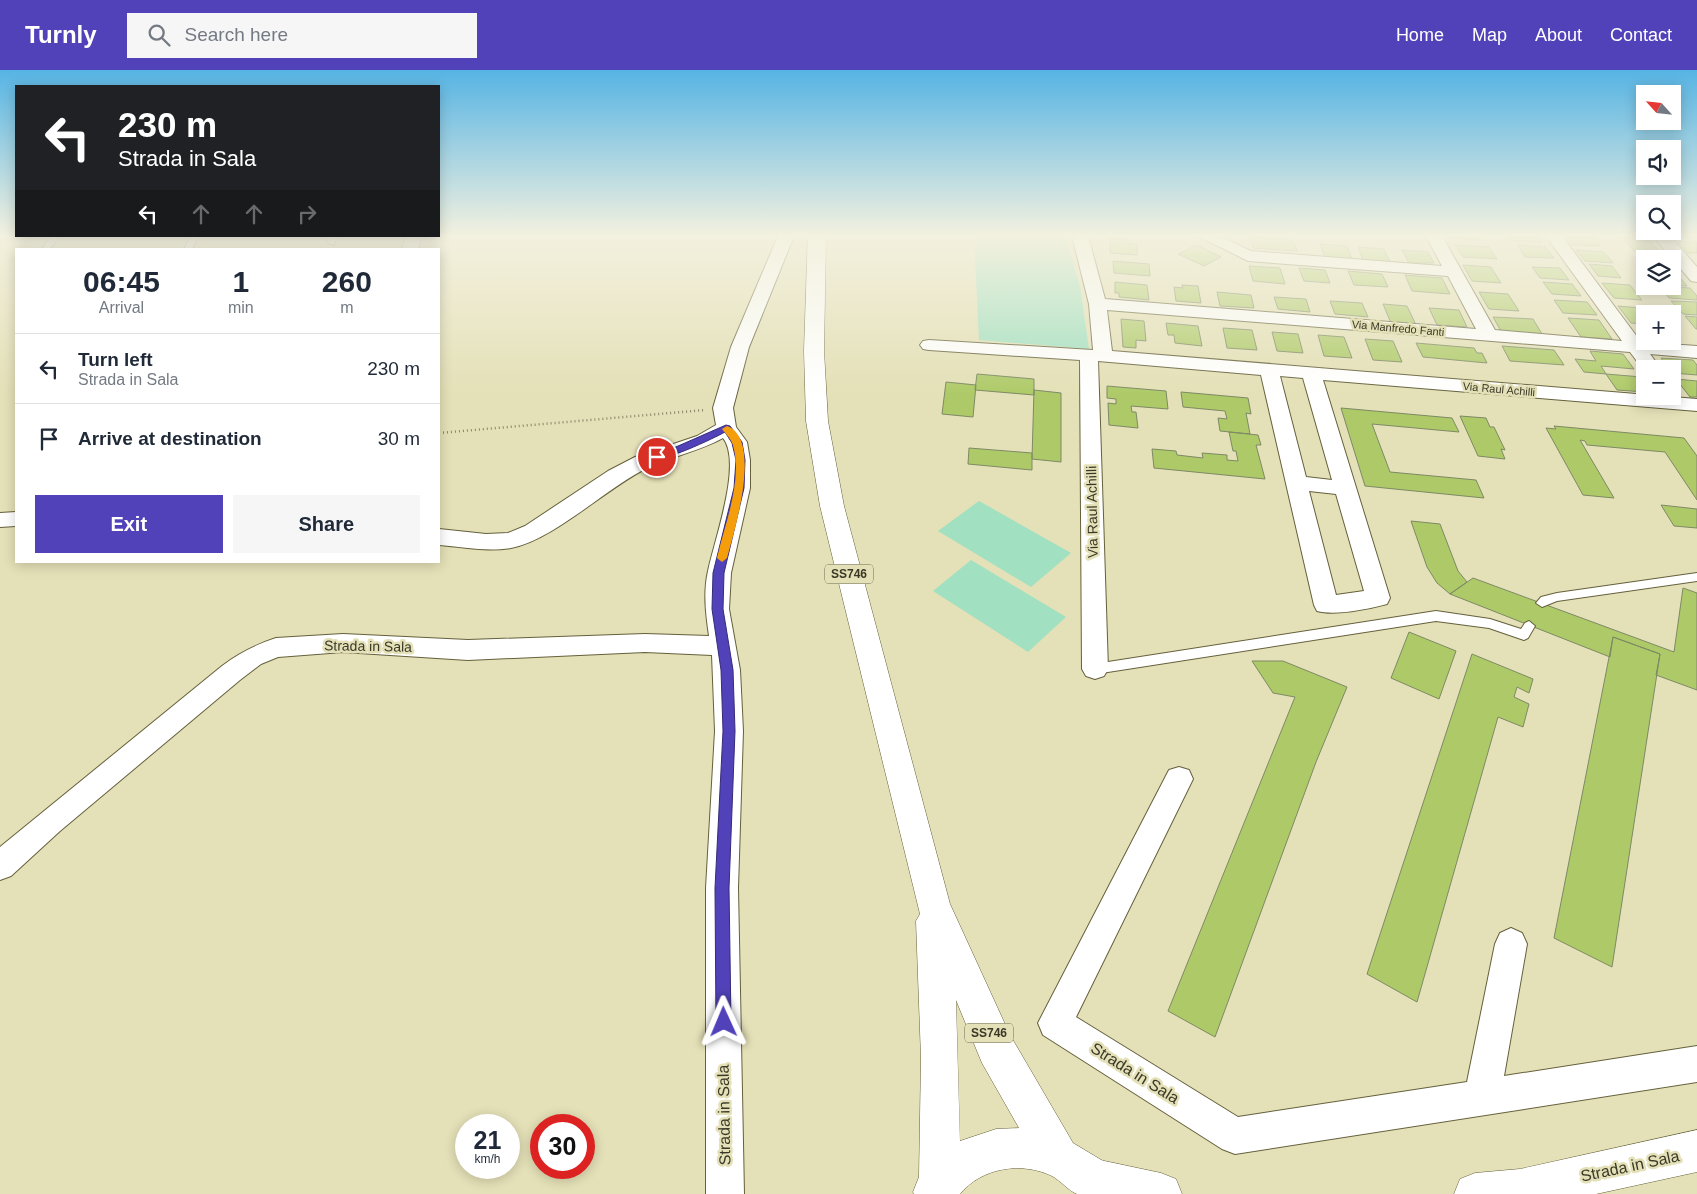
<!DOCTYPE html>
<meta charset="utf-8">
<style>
:root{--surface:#fff;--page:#f6f6f7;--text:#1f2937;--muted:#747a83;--line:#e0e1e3;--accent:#5142b9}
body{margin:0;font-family:Helvetica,sans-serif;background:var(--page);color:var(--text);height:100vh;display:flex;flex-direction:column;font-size:19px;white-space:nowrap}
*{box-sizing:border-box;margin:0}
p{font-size:16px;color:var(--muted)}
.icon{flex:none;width:28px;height:28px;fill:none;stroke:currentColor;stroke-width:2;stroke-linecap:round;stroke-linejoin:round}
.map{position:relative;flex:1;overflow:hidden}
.drawer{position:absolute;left:15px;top:178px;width:425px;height:315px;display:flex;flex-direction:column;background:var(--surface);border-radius:0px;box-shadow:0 2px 12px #0003}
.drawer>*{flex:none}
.banner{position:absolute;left:15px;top:15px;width:425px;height:152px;border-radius:0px;box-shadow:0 2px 12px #0003;background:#202124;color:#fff;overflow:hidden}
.needle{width:32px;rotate:297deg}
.tools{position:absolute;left:1636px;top:15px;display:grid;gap:10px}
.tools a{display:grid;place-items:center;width:45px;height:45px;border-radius:0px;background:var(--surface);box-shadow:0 2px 12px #0003;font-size:25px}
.speed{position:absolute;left:455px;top:1044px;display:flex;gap:10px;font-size:25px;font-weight:700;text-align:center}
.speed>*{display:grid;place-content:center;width:65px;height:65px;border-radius:50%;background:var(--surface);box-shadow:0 2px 12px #0003;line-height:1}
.speed small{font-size:12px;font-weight:400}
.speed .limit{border:8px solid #d22;background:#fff;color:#111}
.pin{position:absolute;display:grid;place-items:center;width:42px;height:42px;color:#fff;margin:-21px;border:2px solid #fff;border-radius:50%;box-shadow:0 1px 5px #0007}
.me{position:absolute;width:55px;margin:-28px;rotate:359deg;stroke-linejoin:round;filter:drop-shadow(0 0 4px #0008)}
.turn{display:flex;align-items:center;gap:18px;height:105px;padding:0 20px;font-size:22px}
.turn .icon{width:65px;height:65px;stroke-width:2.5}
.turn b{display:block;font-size:35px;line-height:42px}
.lanes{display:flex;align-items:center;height:48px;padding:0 20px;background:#0003;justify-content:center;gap:25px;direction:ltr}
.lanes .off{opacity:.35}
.eta{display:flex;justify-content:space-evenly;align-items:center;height:85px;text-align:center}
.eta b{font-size:30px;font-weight:600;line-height:35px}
.cta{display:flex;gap:10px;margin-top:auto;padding:10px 20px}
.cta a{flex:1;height:58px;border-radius:0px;background:var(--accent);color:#fff;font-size:20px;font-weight:600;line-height:58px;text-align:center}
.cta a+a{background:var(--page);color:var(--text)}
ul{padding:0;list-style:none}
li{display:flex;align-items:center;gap:15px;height:70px;padding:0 20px;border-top:1px solid var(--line)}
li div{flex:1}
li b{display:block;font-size:19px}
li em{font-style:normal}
header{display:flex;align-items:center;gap:30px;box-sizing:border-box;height:70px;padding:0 25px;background:var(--accent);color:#fff}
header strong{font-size:24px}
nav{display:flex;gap:28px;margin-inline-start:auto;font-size:18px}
.search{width:350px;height:45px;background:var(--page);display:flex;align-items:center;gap:12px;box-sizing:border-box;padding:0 18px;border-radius:0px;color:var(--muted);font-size:19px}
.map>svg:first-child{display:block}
.green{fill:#a1e0c1}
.building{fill:#aeca68;stroke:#7e8965}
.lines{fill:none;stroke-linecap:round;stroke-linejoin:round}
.service-casing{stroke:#65603c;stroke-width:2}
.minor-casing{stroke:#65603c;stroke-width:2}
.tertiary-casing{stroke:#65603c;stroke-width:1}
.primary-casing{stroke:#65603c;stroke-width:1}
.path{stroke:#89866a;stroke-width:2.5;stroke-dasharray:1 3;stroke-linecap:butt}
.service{fill:#fff;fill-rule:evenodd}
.minor{fill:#fff;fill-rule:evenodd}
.tertiary{fill:#fff;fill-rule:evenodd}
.primary{fill:#fff;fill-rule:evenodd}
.route{fill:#5142b9;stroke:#352b78}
.slow{fill:#f59e0b}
.labels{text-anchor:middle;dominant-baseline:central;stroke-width:5;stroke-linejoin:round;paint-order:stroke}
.far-street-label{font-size:11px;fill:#3a3928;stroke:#e4e0b7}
.shield{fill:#e4e0b7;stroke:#6d6b53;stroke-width:1}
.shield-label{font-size:12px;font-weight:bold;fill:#3a3928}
.street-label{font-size:14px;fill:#3a3928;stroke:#e4e0b7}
.near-street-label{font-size:16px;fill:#3a3928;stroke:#e4e0b7}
</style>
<header>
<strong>Turnly</strong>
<div class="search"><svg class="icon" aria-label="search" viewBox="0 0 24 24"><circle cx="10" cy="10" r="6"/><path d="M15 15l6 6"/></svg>Search here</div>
<nav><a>Home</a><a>Map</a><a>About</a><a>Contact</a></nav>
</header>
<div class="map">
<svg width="1697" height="1124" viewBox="0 0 1697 1124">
<rect width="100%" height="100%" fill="#e4e0b7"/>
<!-- green -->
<path class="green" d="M974,166H1065L1080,216L1089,279L979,270Z
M979,431L1071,483L1031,517L938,461Z
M971,490L1066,547L1028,582L933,521Z"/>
<!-- building -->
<path class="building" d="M1446,166H1477L1480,170L1447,168Z
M1507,166H1538L1542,172L1510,170Z
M1566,166H1592L1600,176L1572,175Z
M1250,167L1293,170L1297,181L1253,178Z
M1622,167L1647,168L1659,182L1634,181Z
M1110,168L1128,170V173L1137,174V185L1110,183Z
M1677,171L1697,172V183H1688Z
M1320,174L1347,176L1352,189L1325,187Z
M1197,175L1221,187L1204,196L1178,184Z
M1455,175L1489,177L1497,189L1463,187Z
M1518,175L1545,177L1554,188L1525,187Z
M1358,177L1384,179L1390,192L1363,190Z
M1402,180L1428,182L1434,193H1409Z
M1576,180L1604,182L1613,193L1585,191Z
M1636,186L1663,187L1664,189H1645V196Z
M1113,191L1149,194L1150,206L1114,203Z
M1589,194L1612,196L1621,208L1598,206Z
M1463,195L1491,197L1501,213L1472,211Z
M1249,196L1280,198L1285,214L1253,211Z
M1532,197L1560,198L1569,210L1540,208Z
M1299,198L1325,200L1330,213L1304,211Z
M1348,201L1382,204L1388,217L1354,215Z
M1405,205L1442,208L1450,224L1412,221Z
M1672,205H1678L1687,216L1672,215Z
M1115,212L1147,215L1149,230L1119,227V223H1115Z
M1543,212L1572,214L1581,226L1552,224Z
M1602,213L1630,215L1642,230L1614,228Z
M1182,215L1198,216L1201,233L1176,231L1174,217L1183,218Z
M1659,216L1690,218L1697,226V230L1669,228Z
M1217,222L1251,225L1254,238L1220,236Z
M1479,222L1508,224L1519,241L1489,239Z
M1274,227L1306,229L1310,242L1278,239Z
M1554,230L1587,232L1597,245L1563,243Z
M1330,231L1362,233L1368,247L1335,244Z
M1671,231L1697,232V245L1683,244Z
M1383,234L1407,236L1416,255L1391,253Z
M1618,236L1653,239L1658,244H1645V254L1631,253Z
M1429,238L1459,240L1467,257L1437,255Z
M1685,246L1697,247V259H1696Z
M1493,247L1533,249L1542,264L1501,261Z
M1568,248L1599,250L1612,269L1581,267Z
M1121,249L1144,251L1146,271L1136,270V278L1123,277Z
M1166,253L1198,256L1202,276L1175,273L1174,265H1168Z
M1223,258L1252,260L1257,280L1227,278Z
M1272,262L1298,264L1303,283L1277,281Z
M1318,265L1344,267L1352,288L1324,286Z
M1672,266L1679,274L1647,271H1672Z
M1365,269L1393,271L1402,292L1373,290Z
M1416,273L1474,278L1477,283H1482L1487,293L1423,287Z
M1502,276L1554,280L1564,295L1510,291Z
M1590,281L1623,284L1634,299L1601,296L1606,304L1584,302L1575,289L1596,291Z
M1661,288L1693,290L1697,295V305L1673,303L1672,299H1669Z
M977,304L1034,309V325L975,320Z
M1606,304L1642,307L1645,310V322L1617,320Z
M1676,309L1697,311V327H1690Z
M946,312L976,315L973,347L942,344Z
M1107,316L1166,321L1168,339L1131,336L1132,342H1136L1138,358L1109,355L1108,333L1116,334V329L1107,328Z
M1034,320L1061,323V392L1032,389Z
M1181,322L1248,328L1251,344L1246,343L1250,364L1220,361L1218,348L1227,349L1225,341L1183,337Z
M1341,338L1452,348L1459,362L1372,354L1390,402L1476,410L1484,428L1365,416Z
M1460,346L1486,348L1490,357H1494L1505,380L1501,379L1505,389L1478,386Z
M1554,356L1684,368L1697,386V430L1665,382L1587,375L1585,371L1580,370L1614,428L1583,425L1546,358L1556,359Z
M1229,362L1258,365L1261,375H1256L1265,409L1154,398L1152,379L1176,381L1177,385L1203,388L1202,383L1227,385V390L1238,391L1236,381H1233Z
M969,378L1032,383V400L968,394Z
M1661,435L1697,439V458L1674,456Z
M1411,451L1440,454L1458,501L1467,512L1450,524L1437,513L1427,497Z
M1473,508L1674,582L1683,518L1697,523V620L1656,605L1660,584L1613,567L1610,587L1450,524Z
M1409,562L1456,581L1439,629L1391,608Z
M1613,567L1660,584L1612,897L1554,868Z
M1472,584L1533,609L1529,623L1517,617L1514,627L1529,634L1523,657L1498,647L1417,932L1367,904Z
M1252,591H1283L1347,617L1316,692L1215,967L1168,941L1295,627L1273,623Z"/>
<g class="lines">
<defs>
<path id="service" d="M51,166H59L50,179H42Z
M191,166H199L192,179H184Z
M329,166H337L334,175L327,173Z
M1697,503V511L1557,531L1542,537L1536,533L1541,527L1557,523Z
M1436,541L1490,549L1521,559L1525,553L1529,551L1535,556L1528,568L1524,570L1489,558L1436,551L1095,604L1090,603L1089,599L1090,595L1095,594Z"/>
<path id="minor" d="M406,166H422L418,179H402Z
M778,166H794L749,277L733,338L736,357L747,372L750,390V418L731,503L729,539L740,600L743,661L738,818L744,1124H706V818L715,661L712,585L645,582L468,590L343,582L278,587L261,594L240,610L60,761L11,806L0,810V777L222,596C239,583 255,575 276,568L343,564L468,570L645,564L709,566C706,545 703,523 708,501C714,471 743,393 723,368C700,381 673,386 649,397C607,417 554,470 511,478C487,482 463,477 439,475V459L486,464L508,463L525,456L608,401L635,387L697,366L716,355L713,338L731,277Z
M1072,166H1088L1105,229L1476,259L1448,206L1248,191L1198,166H1219L1251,181L1442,196L1426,166H1442L1495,260L1622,271L1546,166H1562L1641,272L1697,276V288L1650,284L1661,299H1645V302L1630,282L1107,240L1112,281L1697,329V341L1323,310L1390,528L1387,534C1369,539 1334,546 1317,541L1314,535L1261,305L1098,291L1108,599L1104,606L1095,609L1086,606L1082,599L1080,290L929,280L923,279L920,275L923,271L929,270L1093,280L1089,234ZM1280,306L1303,308L1332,410L1306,407ZM1309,421L1336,424L1364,521L1336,525Z
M1653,166H1670L1697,197V212L1691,211Z
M16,442V456L0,457V443Z
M1179,697L1189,700L1193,709L1076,947L1238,1047L1467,1012L1495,874L1500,863L1511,858L1522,863L1527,874L1504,1006L1697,976V1012L1235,1084L1222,1079L1043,965L1038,953L1169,700Z"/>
<path id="tertiary" d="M1697,1060V1102L1596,1124H1454L1460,1109L1475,1103L1520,1099Z
M1095,1089L1161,1103L1176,1109L1182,1124H1080L1074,1110L1080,1095Z"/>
<path id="primary" d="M808,166H826L824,281L828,351L844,436L950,834L1010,965L1073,1073L1103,1091L1122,1109L1128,1124C1119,1124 1084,1124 1077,1124C1069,1121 1061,1111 1052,1106C1021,1091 981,1098 960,1124H914L913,1122L919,1107L921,988L916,851L920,844L820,436L806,351L804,281ZM956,930L982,993L1019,1058L996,1059L960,1071Z"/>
</defs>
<!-- service casing -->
<use href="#service" class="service-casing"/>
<!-- minor casing -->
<use href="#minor" class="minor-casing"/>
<!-- tertiary casing -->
<use href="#tertiary" class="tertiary-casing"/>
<!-- primary casing -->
<use href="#primary" class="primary-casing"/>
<!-- path -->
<path class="path" d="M439,363L705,340"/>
<!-- service -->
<use href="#service" class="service"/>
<!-- minor -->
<use href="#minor" class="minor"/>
<!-- tertiary -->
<use href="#tertiary" class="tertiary"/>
<!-- primary -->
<use href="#primary" class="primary"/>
</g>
<!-- sky -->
<linearGradient id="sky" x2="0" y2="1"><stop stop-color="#56b4e4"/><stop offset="0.51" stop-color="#f3f1df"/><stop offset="1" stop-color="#f3f1df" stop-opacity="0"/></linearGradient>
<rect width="1697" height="324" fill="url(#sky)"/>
<!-- route -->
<path class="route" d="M726,355L730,356L742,372L745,390L744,418L724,503L723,539L733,600L735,661L729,818L731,952L729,958L724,960L718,958L716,952L715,818L723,661L721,600L712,539L713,503L734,418L736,390L732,373L725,362C714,368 661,394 653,387Z"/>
<!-- slow -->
<path class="slow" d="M727,356C763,369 734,462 727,488L722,492L717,488C725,453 743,411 733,375C731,369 726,364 722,359Z"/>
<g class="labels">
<!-- far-street labels -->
<g class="far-street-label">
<text transform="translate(1398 258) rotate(5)">Via Manfredo Fanti</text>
<text transform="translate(1499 319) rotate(5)">Via Raul Achilli</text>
</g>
<!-- shield labels -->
<g class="shield">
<rect x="825" y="494.5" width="48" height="19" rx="4"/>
<rect x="965" y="953.5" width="48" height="19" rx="4"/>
</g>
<g class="shield-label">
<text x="849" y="504">SS746</text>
<text x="989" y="963">SS746</text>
</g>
<!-- street labels -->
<g class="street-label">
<text transform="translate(1092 442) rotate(-91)">Via Raul Achilli</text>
<text transform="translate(368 576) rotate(1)">Strada in Sala</text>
</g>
<!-- near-street labels -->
<g class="near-street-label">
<text transform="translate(1135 1003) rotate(32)">Strada in Sala</text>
<text transform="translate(724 1045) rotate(-91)">Strada in Sala</text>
<text transform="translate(1630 1096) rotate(-12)">Strada in Sala</text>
</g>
</g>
</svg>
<div class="tools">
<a><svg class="needle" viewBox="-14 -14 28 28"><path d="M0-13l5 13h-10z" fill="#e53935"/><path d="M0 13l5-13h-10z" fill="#747a83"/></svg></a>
<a><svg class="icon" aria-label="sound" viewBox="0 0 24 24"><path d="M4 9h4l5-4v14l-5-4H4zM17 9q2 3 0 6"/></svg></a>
<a><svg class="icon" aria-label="search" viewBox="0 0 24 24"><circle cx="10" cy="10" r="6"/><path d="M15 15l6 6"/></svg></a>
<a><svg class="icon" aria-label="layers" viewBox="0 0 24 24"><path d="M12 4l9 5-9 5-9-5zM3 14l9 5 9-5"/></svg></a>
<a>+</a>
<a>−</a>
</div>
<div class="speed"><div>21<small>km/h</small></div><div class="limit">30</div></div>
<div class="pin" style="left:657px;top:387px;background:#d93025"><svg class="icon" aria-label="arrive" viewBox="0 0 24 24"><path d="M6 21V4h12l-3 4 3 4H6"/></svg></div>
<svg class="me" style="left:724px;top:952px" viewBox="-20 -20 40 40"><path d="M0-17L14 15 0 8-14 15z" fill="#5142b9" stroke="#fff" stroke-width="4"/></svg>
<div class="banner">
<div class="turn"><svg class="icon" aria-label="left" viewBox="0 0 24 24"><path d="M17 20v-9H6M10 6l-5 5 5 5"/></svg><div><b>230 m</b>Strada in Sala</div></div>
<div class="lanes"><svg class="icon" aria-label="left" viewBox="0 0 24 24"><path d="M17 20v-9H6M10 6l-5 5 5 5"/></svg><svg class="icon off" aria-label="ahead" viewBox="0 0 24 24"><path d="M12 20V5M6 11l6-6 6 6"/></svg><svg class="icon off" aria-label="ahead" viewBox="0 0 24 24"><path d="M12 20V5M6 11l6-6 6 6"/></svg><svg class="icon off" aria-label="right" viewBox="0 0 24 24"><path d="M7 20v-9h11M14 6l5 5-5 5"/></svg></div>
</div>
<section class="drawer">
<div class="eta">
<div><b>06:45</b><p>Arrival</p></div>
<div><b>1</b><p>min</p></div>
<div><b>260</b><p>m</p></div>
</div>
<ul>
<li><svg class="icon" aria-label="left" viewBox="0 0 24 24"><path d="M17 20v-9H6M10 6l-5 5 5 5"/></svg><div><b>Turn left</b><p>Strada in Sala</p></div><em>230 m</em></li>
<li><svg class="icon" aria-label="arrive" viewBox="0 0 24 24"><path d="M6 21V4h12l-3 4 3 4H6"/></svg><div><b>Arrive at destination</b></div><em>30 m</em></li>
</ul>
<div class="cta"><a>Exit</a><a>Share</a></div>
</section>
</div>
